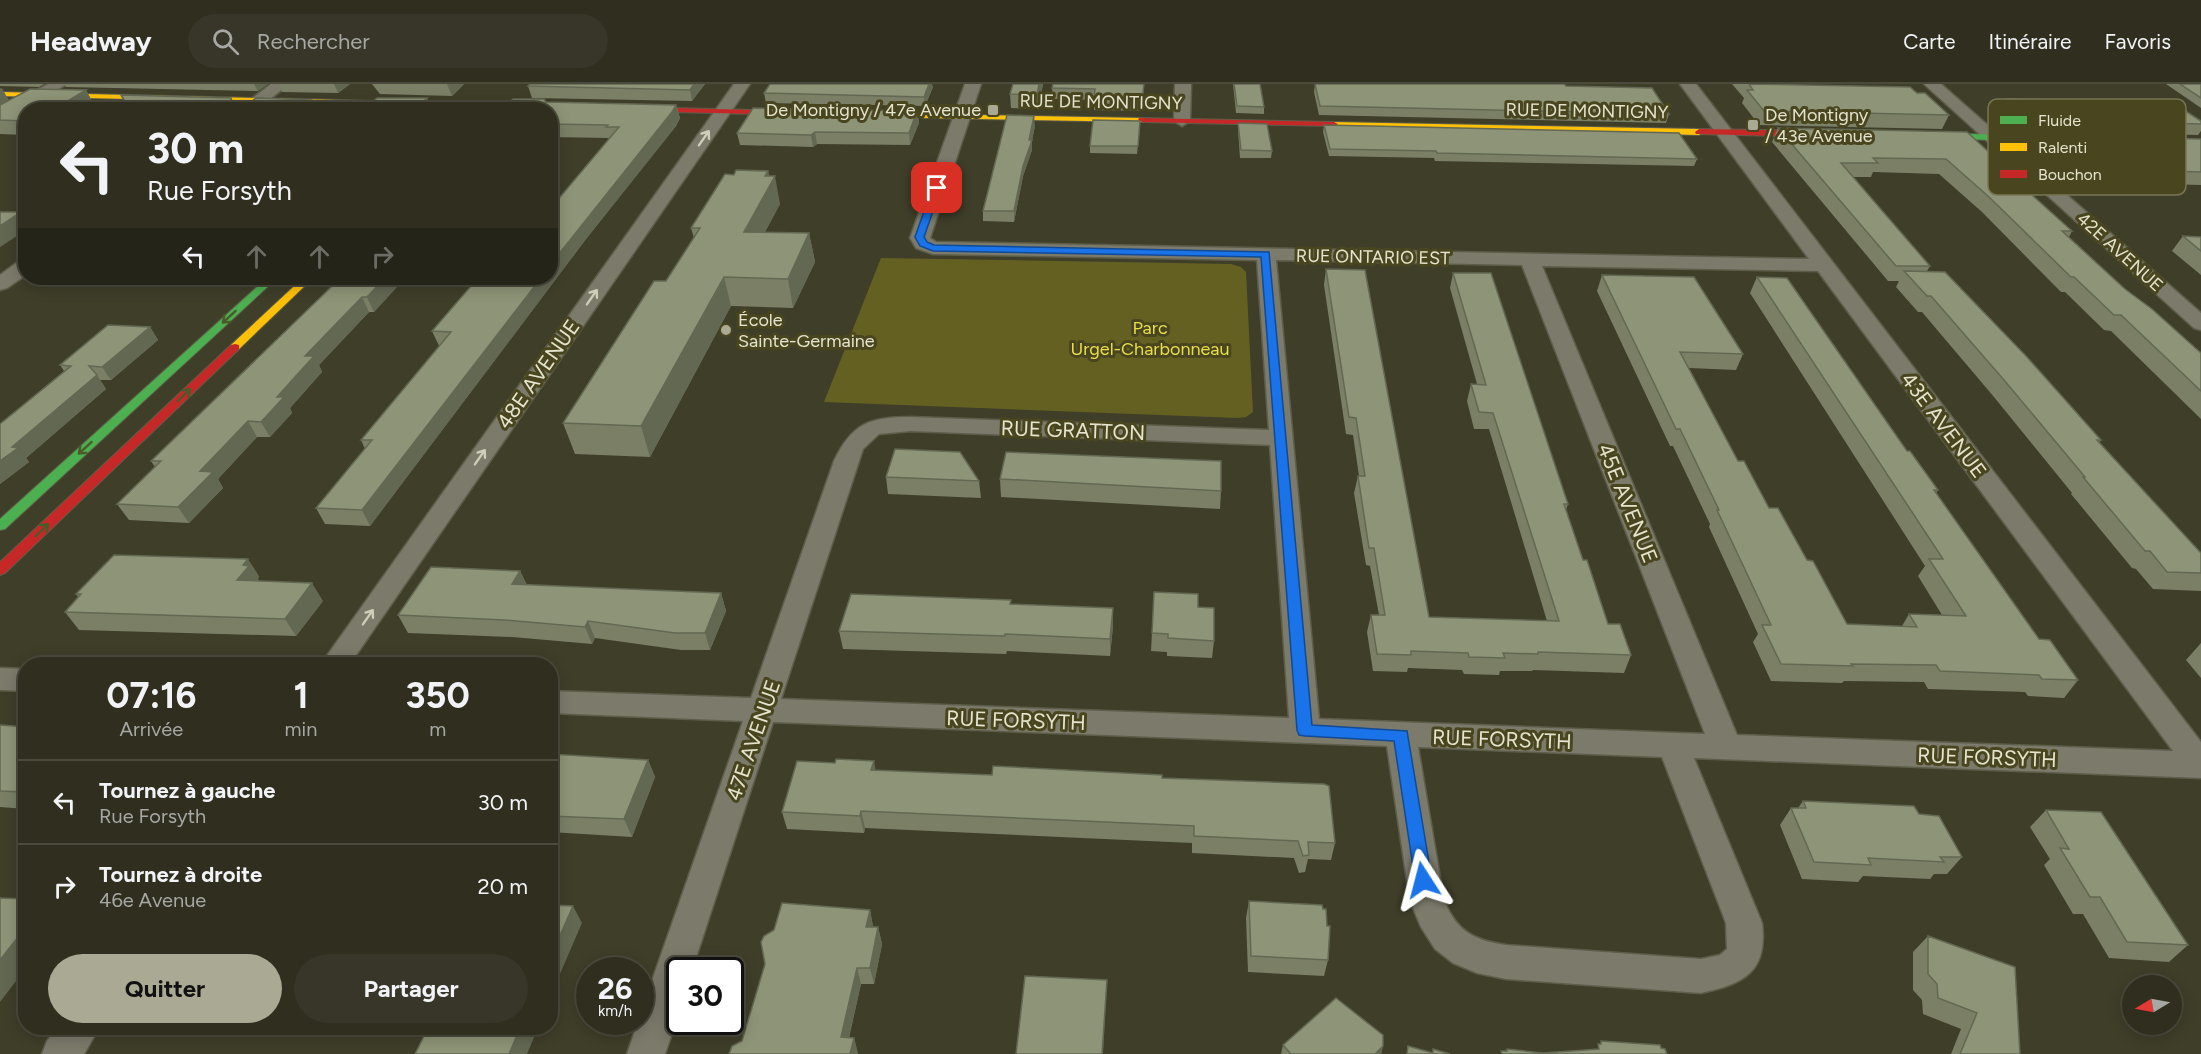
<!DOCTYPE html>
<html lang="fr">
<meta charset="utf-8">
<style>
:root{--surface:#2f2e1f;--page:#373628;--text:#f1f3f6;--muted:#a7a8a4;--line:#4a4a3d;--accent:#aaa994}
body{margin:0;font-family:Figtree,sans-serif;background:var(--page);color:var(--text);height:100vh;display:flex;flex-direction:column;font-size:22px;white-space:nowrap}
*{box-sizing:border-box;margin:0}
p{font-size:20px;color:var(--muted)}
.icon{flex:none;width:33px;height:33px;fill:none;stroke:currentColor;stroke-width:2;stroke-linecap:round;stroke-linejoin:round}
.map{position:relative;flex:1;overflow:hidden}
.details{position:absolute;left:18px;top:573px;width:540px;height:378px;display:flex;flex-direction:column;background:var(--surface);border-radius:24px;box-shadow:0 3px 15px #0003,0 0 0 2px var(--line)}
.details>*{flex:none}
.top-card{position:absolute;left:18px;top:18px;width:540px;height:183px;border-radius:24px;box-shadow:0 3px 15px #0003,0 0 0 2px var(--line);background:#2f2e1f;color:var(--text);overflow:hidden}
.needle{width:39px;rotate:260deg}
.buttons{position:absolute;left:2122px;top:891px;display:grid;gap:12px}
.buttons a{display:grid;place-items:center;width:60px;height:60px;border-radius:50%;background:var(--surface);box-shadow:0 3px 15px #0003,0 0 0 2px var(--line);font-size:30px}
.speed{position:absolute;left:576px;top:873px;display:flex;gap:12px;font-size:30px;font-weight:700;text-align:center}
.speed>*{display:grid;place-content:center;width:78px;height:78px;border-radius:50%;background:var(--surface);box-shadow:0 3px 15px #0003,0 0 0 2px var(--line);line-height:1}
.speed small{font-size:15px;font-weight:400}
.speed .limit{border:3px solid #111;border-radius:9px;background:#fff;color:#111}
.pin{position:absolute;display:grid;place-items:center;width:51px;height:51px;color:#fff;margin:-26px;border-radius:12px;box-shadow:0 3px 9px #0006}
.me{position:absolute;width:66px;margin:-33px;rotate:351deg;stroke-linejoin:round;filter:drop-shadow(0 0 4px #0008)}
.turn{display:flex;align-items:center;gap:21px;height:126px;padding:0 30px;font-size:27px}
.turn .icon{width:78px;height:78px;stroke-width:2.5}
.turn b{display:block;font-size:42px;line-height:51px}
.lanes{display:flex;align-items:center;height:57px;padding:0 30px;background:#0003;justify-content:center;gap:30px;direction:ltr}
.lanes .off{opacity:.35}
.eta{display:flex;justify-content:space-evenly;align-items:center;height:102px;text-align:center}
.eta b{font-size:36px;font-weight:700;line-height:42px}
.primary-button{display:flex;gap:12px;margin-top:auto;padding:12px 30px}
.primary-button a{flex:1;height:69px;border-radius:36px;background:var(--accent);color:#111;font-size:24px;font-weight:700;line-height:69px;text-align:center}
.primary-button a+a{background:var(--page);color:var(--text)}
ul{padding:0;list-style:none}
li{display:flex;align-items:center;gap:18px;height:84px;padding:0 30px;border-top:2px solid var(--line)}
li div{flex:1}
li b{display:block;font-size:22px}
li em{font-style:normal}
header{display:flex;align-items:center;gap:36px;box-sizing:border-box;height:84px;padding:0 30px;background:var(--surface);border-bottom:2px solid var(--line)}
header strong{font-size:28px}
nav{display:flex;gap:33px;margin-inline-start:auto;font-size:21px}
.search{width:420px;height:54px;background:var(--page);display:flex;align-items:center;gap:15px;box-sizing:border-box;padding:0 21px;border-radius:33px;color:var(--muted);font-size:22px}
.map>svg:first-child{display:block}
.green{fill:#646022}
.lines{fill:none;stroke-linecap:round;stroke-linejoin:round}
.street-casing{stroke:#5d5d4a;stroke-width:3}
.fast-casing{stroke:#5d5d4a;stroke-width:2}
.slow-casing{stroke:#5d5d4a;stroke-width:2}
.jam-casing{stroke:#5d5d4a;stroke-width:2}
.street{fill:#7b7a6b;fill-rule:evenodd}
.fast{fill:#4caf50;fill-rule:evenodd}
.slow{fill:#ffc107;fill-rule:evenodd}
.jam{fill:#c62828;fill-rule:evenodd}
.wall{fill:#7a7f66}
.shaded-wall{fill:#636853}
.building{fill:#8e9477;stroke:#636853;stroke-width:1.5}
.oneway{stroke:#cfceba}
.oneway2{stroke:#4a5b29}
.route{fill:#1a73e8;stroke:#114b97;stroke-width:1.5}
.poi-dot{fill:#aaa994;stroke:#49461f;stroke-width:2}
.labels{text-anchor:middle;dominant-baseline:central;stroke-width:6;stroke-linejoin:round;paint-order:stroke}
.far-street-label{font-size:18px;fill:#e4e3ce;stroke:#49461f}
.far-poi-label{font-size:18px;fill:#e4e3ce;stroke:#49461f;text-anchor:start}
.far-park-label{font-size:18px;fill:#e9de4a;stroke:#49461f}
.street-label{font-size:21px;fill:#e4e3ce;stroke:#49461f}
.key{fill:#49461f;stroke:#787554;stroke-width:1.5}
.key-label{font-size:16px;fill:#e4e3ce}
</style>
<header>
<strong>Headway</strong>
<div class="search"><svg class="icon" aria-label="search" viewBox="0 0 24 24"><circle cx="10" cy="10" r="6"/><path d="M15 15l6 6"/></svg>Rechercher</div>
<nav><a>Carte</a><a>Itinéraire</a><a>Favoris</a></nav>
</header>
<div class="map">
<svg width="2201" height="970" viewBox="0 0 2201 970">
<rect width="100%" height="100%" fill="#3f3e29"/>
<!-- green -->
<path class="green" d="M881,174L1231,180L1241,183L1246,188L1253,328L1246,333L1238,334L824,318Z"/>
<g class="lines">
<defs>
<path id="street" d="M48,0H67L0,39V27Z
M271,0H289L256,26H237Z
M734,0H750L350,580H321Z
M965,0H981L930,154L936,158L1809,175L1680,0H1696L2201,658V694L1694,674L1762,839C1768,888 1744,900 1701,909L1506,895L1477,889L1453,879L1435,865L1421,843L1410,817L1387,662L773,638L692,886H680V926L665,970H627L638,938H640V931L743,637L550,629V607L751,614L834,377C852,339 870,333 911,333L1269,346L1257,176L933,170L916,164L910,154ZM1276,176L1522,181L1705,650L1319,635ZM1542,182L1818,187L2173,667L1737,651ZM911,347L1270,361L1289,634L781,615L863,365L879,350ZM1418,663L1662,673L1726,839L1727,865L1720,871L1701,875L1506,861C1473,856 1458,848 1444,817Z
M1175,0H1191L1190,37L1182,42L1174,37Z
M1924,0H1941L2201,229V246L2194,244Z
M26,175V191L7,204L0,206V191L19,177Z
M0,584L26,585V607L0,606Z
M57,944H99L84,970H42L47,957Z"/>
<path id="fast" d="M1927,49L2097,53L2101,56L2097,59L1924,54L1923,52Z
M267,194H277L5,445L0,446V435Z"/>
<path id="slow" d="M0,8L550,21L554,23L550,25L0,12Z
M871,29L1142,34L1146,36L1142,38L874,33H871Z
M1331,38L1699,45L1703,48L1699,51L1334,42L1330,40Z
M303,194H313L239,265H231V261Z"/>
<path id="jam" d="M631,23L796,27L800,29L796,31L634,27L630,25Z
M1139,34L1334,38L1338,40L1334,42L1142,38L1138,36Z
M1699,45L1821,47L1825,50L1821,53L1696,50L1695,48Z
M235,260L239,261V265L5,489L0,491V478L231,261Z"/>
</defs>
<!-- street casing -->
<use href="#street" class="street-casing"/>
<!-- fast casing -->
<use href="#fast" class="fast-casing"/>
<!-- slow casing -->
<use href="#slow" class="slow-casing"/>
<!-- jam casing -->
<use href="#jam" class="jam-casing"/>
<!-- street -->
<use href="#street" class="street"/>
<!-- fast -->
<use href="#fast" class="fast"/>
<!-- slow -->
<use href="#slow" class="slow"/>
<!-- jam -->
<use href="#jam" class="jam"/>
</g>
<!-- wall -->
<path class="wall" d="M0,0H44L39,3L0,2Z
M64,0H268L258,7L66,3Z
M279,0H350L338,9L282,8Z
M372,0H464L452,12L380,10Z
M530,0H705L692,17L532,14L528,2Z
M1013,0H1043L1038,25L1011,24L1010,10Z
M1053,0H1144L1142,27L1094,26V16L1053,15L1052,4Z
M1233,0H1260L1264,23V30L1236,29Z
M1315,0L1566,2L1669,30L1666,39L1319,31L1314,8Z
M1732,0H1787L1917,9L1949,31L1942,45L1759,41L1742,19L1744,14Z
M2166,0H2201V24Z
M933,3L925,22L766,19L764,9Z
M0,4L9,16L86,6L94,21L26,26V51L0,50Z
M2008,15L2201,37V47L2198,51L2029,47L2003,25Z
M546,18L676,21L680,34L676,42L586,155L370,442L325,440L316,424L365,365L361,356L439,262L432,247L550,194L609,54L550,53V26Z
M917,27L919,39L910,61L817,60L813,63L740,61L737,49Z
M1238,39L1272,67L1271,74H1240L1238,46Z
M1324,41L1697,75L1694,82L1435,77L1434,74L1329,72L1323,48Z
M1035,42L1032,56V66L1023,92L1014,138L983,137V127Z
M1140,44L1137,70L1090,69V62Z
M1778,44L2004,82L2003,85L2072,147L2069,153L2125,205L2201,269V335L2111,247L2104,246L2065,208H2061L1982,128L1939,90L1873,88L1871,93H1853L1930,182L1927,187L2101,356L2099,359L2201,469V507L2153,505L2136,485L2132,484L2071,410L2072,409L1994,313L1922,228H1918L1896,203L1899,197H1888L1772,58Z
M2056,52L2201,55V101L2090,98L2049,64Z
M768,87L769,92L780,120L765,148L809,149L815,178L793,224L731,222L650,373L575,370L563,339L666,197L694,154L691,144L734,91Z
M2183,152L2201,153V191L2172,167Z
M1326,185L1429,533L1547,537L1489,345H1474L1467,317L1471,300H1477L1450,204L1453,189L1568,420L1566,426L1583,476L1608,540L1631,571L1624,589L1533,586L1532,587H1500L1499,591L1464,590L1462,586L1408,584L1407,588L1373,587L1367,548L1371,531H1379L1370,482L1366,481L1354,409L1358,392H1359L1353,351L1346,350L1324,201Z
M1602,191L1743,270L1736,286L1689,284L1738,377L1769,424L1807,476L1847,540L1902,542L1909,530L1942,531L1918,492L1925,482L1750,209L1757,193L1907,367L1938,406L1936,409L2039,555L2078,596L2064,614L2028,612L2025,608L1928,605L1924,598L1844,597L1842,599L1771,597L1753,558L1758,550L1709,443L1710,440L1673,362H1670L1597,207Z
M405,194L374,228H369L319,281L322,288L290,324L292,329L270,353H257L218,395L223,404L189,439L129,436L117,420L155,383L151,377L325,209Z
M150,243L158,256L111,296H100L106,305L26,374L29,378L0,400V340L64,287L60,281Z
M886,393L979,397L981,414L888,410Z
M1000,395L1221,407L1220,425L1001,413Z
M520,487L527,501L721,509L726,527L710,566H681L595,554L592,560L512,553L408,549L398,531Z
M259,492L258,495L259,497L323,517L296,552L79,546L65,528L78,513L76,510Z
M1154,508L1198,523L1214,557L1212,574L1167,572V568L1151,567Z
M1011,516V520L1113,524V542L1110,572L1007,567L1006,570L843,565L839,547Z
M2201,559V594L2186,576Z
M0,641L26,643V725L0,723Z
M550,670L648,676L655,693L632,753L550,748Z
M835,679L876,686L992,691L1162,694L1335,759L1331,776L1308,775L1305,788L1299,789L1294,774L1192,769V759L865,744L864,749L787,745L782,728Z
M1803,717L1919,730L1962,773L1947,790H1934L1930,795L1863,792L1858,798L1802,795L1780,741L1791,724H1798Z
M2046,726L2188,861L2169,878L2109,874L2083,830H2073L2044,781L2050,775L2030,743Z
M1249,817L1328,876L1324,892L1248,888L1246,834Z
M870,826L873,843H878L882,860L874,900H861L849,954H854L858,970H729L742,957L765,880Z
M1928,852L2020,970H1951L1961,945L1923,930L1922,916L1913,906V868Z
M182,944H274L271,949Z
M1283,961L1383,962L1381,970H1281Z"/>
<!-- shaded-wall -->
<path class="shaded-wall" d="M254,0H268L258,7Z
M334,0H350L338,9Z
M447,0H464L452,12Z
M694,0H705L692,17L690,6Z
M929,0H932L933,3L925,22L924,13Z
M1039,0H1043L1038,25L1037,11Z
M1144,0L1142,27V16Z
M2,4L10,19L0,26V5Z
M86,6L94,21L86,26H53Z
M427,14L432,26H418L417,23Z
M311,16L316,26H298Z
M676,21L680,34L676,42L586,155L370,442L362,426L541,194H550V181Z
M917,27L919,39L910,61L909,49Z
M1034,32L1035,42L1032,57V56V66L1023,92L1014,138V127L1023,82Z
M815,48L817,60L813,63L811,51Z
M768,87L771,100L775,92L780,120L750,176L744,148L765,92Z
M21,128L26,135V146L0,163V142Z
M809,149L815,178L793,224L788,195Z
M724,193L731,222L650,373L641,342Z
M385,194H405L374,228L367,213Z
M362,213L369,228L319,281L322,288L290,324L292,329L270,353L261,338L305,272Z
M150,243L158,256L111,296L102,283Z
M97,291L106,305L26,374L29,378L0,400V377L12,363Z
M248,337L257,353L218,395L223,404L189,439L178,423L200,387Z
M248,475L259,492L258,495L261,499L237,496L243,481Z
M520,487L528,504L512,500Z
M312,499L323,517L296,552L285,535Z
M721,509L726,527L710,566L705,549Z
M1113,524V542L1110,572V555Z
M588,537L595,554L592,560L585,543Z
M648,676L655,693L632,753L624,735Z
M874,677L877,694L871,686Z
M861,727L865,744L864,749L860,732Z
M573,822L582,839L550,913V874Z
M870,826L873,842L870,859L866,843Z
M26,843V884L0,918V876Z
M878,843L882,860L874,900L870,884Z
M857,884L861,900L845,969L841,953Z
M1107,896L1103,970H1102Z
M266,944H274L271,949Z
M520,944H538L527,970H509Z
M854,954L858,970H850Z
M1383,962L1381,970H1375Z"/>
<!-- building -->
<path class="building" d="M530,0H694L690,6L528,2Z
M770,0H929L924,13L764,9Z
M1013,0H1039L1037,11L1010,10Z
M1053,0H1144L1142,16L1094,15L1095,5L1052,4Z
M1234,0H1260L1264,23L1237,22Z
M1315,0H1564L1566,2L1652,4L1669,30L1320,22Z
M1749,0L1910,3L1917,9H1925L1949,31L1764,27L1747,6H1753Z
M2180,0H2201V14Z
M30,5L86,6L53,26H26V37L0,36V21Z
M121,11L231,14L232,18H251L256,14L311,16L298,26H130Z
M377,14H427L417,23H424L421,26H363Z
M513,15H544L546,18L676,21L672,28L582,141L550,181V125L619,43H606L608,41L550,40V26H502Z
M2008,15L2173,19L2201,37V40L2034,36Z
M753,24L917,27L909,49L815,48L811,51L737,49Z
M1007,31L1034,32L1029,56H1032L1023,82L1014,127H983Z
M1093,36L1140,37L1138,62H1090Z
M1238,39L1267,40L1272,67L1241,66Z
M1324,41L1679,49L1697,75L1437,69L1436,67L1330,65Z
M1778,44L1967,48L2004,82H2000L2072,147H2062L2125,205L2152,225L2201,269V307L2121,231H2114L2074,193H2071L1989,113L1946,75L1873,74L1878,79H1841L1930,182H1896Z
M2056,52L2201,55V88L2097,85Z
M736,86L768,87L765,92H775L744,148L809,149L788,195L724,193L641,342L563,339L654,197H666L700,144H691L725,90L734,91Z
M0,128H21L0,142Z
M2183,152L2201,153V167Z
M1326,185L1365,186L1429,533L1559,537L1493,329L1479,328L1471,300L1486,301L1453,189H1491L1568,420H1564L1583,476H1587L1608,540H1620L1631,571L1538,568V570L1503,569L1505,574L1469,573L1468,569L1411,567V571L1377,570L1371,531H1385L1374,464H1369L1358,392H1365L1356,334L1349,333Z
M1904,187L1945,188L2027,273L2101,356H2097L2201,469V489L2167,488L2150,467H2145L2083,393H2085L2004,296L1931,212H1927Z
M1602,191L1694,193L1743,270L1680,268L1738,377H1744L1769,424H1778L1807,476L1813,477L1847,540L1917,543L1909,530L1966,532L1929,475H1943L1757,193L1787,194L1907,367H1910L1938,406H1934L2039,555L2050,556L2078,596L2042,595L2039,591L1940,587L1936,581L1851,580L1853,582L1781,580L1762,541H1771L1717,426H1719L1680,345H1676Z
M340,194H385L367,213H362L305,272H314L277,313H284L261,338L248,337L200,387L213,388L178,423L117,420L161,377H151L325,209Z
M478,194H541L362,426L316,424L372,356H361L451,248L432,247Z
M108,241L150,243L102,283L89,282L97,291L12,363L18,364L0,377V340L71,282L60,281Z
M895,365L960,368L979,397L886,393Z
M1006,368L1221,377V407L1000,395Z
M114,471L248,475L243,481L249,482L237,496L312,499L285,535L65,528L81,510H76Z
M431,483L520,487L512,500L721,509L705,549H675L588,537L585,543L504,536L398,531Z
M1154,508L1198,510V523L1214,524V557L1168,554V550L1152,549Z
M851,510L1011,516L1010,520L1113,524L1110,555L1005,550V552L839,547Z
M0,641L26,643V708L0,707Z
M550,670L648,676L624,735L550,732Z
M836,675L874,677L871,686L992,691L993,682L1162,691V694L1324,700L1329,702L1335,759L1308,758L1309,771L1303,772L1298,757L1194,752V742L861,727L860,732L782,728L797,677L835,679Z
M1803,717L1914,722L1919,730L1939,732L1962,773H1940L1944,778L1868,774L1871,781L1814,778L1791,724H1806Z
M2046,726L2101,728L2188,861L2127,858L2100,813H2090L2060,764L2069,765Z
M0,814L26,815V843L0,876Z
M1249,817L1322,821L1323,825H1326L1327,842H1330L1328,876L1251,872Z
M782,819L870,826L866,843H878L870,884H857L841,953L854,954L850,970H729L732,962L742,957L765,880L761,858L764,852L774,846Z
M550,821L573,822L550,874Z
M1928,852L2015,883L2020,970H1960L1977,929L1938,914L1937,900L1928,890Z
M1025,892L1107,896L1102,970H1016Z
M1336,914L1383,951V962L1375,970H1291L1283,961Z
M428,944H520L509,970H415Z
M1601,957L1660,961L1661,964L1665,965L1667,970H1502L1501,967H1507V965L1543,969L1599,965L1598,960H1601Z
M1408,962L1433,969V965L1450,970H1407Z"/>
<!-- one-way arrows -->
<defs><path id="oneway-shaft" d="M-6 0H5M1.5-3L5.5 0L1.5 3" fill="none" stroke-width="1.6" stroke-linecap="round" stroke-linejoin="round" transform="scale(1.5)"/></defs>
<g class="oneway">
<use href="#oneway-shaft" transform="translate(704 54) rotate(-55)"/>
<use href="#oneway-shaft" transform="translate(592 213) rotate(-55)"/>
<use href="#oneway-shaft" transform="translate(480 373) rotate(-55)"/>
<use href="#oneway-shaft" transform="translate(368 533) rotate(-55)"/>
</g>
<g class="oneway2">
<use href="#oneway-shaft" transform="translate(229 233) rotate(138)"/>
<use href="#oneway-shaft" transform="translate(184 311) rotate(-44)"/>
<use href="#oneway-shaft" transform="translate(85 364) rotate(138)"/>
<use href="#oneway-shaft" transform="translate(42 446) rotate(-44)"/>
</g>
<!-- route -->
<path class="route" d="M933,102L941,104L924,153L927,158L934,161L1269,168L1312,641L1407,647L1432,796L1429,801L1423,803L1417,801L1415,796L1394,657L1305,652L1299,651L1297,646L1261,173L933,167L920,162L915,153Z"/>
<!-- markers -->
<g class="poi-dot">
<rect x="987" y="20" width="12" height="12" rx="3"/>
<rect x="1747" y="35" width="12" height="12" rx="3"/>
<circle cx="726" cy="246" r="6"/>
</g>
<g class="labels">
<!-- far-street labels -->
<g class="far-street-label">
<text transform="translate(1101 18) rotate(1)">RUE DE MONTIGNY</text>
<text transform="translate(1587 27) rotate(1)">RUE DE MONTIGNY</text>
<text transform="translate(2120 168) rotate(42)">42E AVENUE</text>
<text transform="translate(1373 173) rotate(1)">RUE ONTARIO EST</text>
</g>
<!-- far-poi labels -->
<g class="far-poi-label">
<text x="981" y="26" text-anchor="end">De Montigny / 47e Avenue</text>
<text x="1765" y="31">De Montigny<tspan x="1765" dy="21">/ 43e Avenue</tspan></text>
<text x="738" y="236">École<tspan x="738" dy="21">Sainte-Germaine</tspan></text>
</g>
<!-- far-park labels -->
<g class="far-park-label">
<text x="1150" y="244">Parc<tspan x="1150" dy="21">Urgel-Charbonneau</tspan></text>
</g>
<!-- street labels -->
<g class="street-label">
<text transform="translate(538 290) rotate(-55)">48E AVENUE</text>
<text transform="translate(1944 341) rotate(53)">43E AVENUE</text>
<text transform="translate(1073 346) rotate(2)">RUE GRATTON</text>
<text transform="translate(1628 419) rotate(68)">45E AVENUE</text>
<text transform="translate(1016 636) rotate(2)">RUE FORSYTH</text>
<text transform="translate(1502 655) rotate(2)">RUE FORSYTH</text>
<text transform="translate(753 656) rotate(-71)">47E AVENUE</text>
<text transform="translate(1987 673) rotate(2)">RUE FORSYTH</text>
</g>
</g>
<!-- legend -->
<rect x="1988" y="15" width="198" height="96" rx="9" class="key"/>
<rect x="2000" y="32" width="27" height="8" fill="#4caf50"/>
<rect x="2000" y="59" width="27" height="8" fill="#ffc107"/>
<rect x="2000" y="86" width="27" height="8" fill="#c62828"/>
<g class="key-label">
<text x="2038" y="42">Fluide</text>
<text x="2038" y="69">Ralenti</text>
<text x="2038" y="96">Bouchon</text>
</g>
</svg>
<div class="buttons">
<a><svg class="needle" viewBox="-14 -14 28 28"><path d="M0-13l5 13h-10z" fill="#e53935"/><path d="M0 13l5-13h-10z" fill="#a7a8a4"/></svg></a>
</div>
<div class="speed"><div>26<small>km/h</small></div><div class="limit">30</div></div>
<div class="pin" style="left:937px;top:104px;background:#d93025"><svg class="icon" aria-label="arrive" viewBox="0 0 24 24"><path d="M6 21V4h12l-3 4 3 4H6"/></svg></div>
<svg class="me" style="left:1423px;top:796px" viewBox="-20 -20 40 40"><path d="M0-17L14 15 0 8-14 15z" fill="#1a73e8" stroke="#fff" stroke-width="4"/></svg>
<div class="top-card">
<div class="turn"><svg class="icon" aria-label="left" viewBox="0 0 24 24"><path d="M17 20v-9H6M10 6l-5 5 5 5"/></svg><div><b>30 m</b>Rue Forsyth</div></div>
<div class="lanes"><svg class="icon" aria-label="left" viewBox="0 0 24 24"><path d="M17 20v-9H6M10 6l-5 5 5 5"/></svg><svg class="icon off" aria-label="ahead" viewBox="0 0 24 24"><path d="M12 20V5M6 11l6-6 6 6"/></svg><svg class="icon off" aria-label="ahead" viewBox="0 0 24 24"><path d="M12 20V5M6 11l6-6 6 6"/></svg><svg class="icon off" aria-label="right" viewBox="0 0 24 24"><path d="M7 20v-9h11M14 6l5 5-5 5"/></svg></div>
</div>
<section class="details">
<div class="eta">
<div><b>07:16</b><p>Arrivée</p></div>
<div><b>1</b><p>min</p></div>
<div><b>350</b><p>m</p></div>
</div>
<ul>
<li><svg class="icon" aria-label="left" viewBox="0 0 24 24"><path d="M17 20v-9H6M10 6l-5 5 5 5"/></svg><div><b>Tournez à gauche</b><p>Rue Forsyth</p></div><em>30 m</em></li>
<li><svg class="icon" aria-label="right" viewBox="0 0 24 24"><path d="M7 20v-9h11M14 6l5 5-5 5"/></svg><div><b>Tournez à droite</b><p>46e Avenue</p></div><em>20 m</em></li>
</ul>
<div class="primary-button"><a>Quitter</a><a>Partager</a></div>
</section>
</div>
